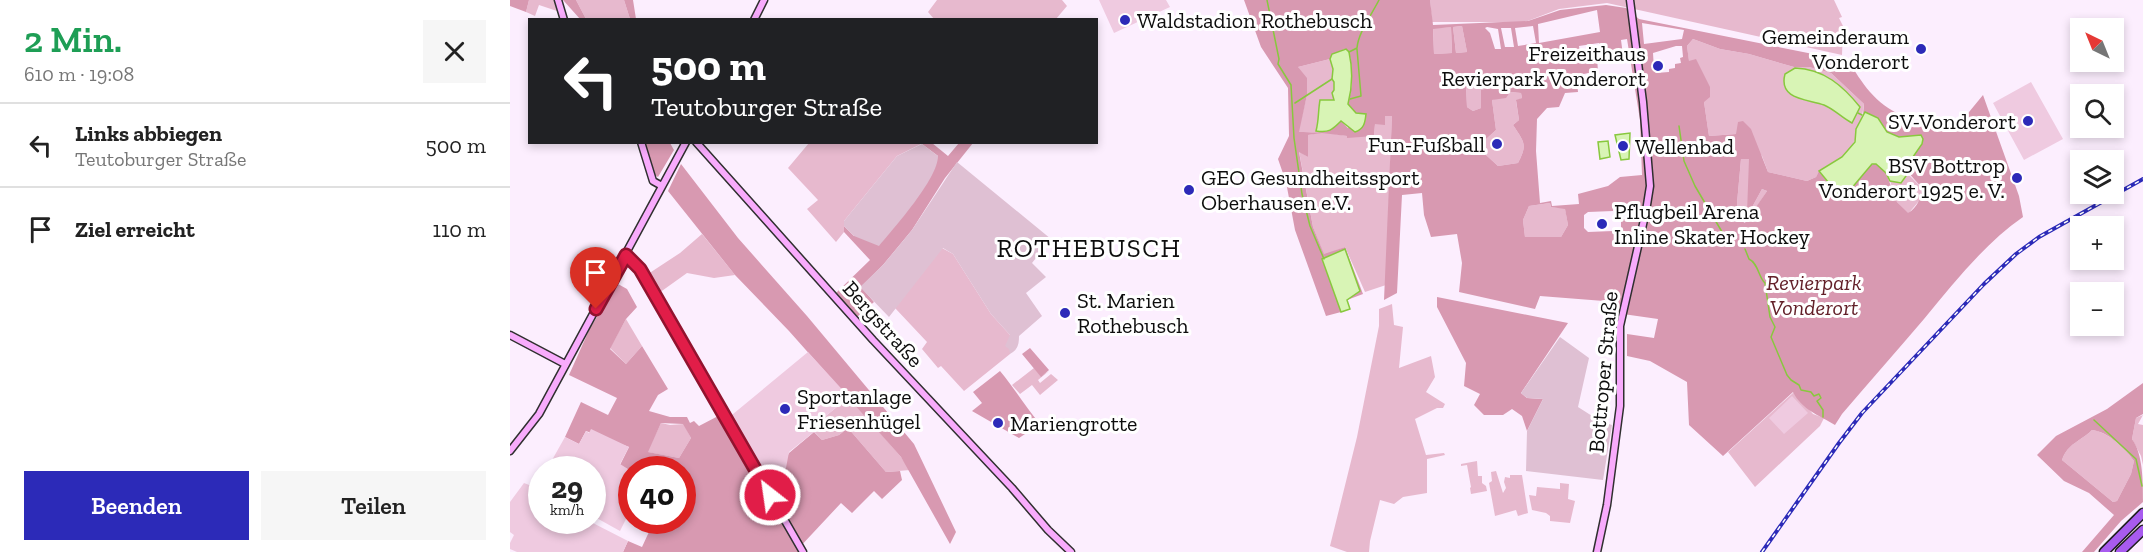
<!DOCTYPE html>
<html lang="de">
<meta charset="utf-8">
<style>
:root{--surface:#fff;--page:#f6f6f6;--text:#222;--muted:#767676;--line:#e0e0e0;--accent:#2c2ab8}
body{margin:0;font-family:"Zilla Slab",serif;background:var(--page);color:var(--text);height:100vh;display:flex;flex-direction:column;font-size:22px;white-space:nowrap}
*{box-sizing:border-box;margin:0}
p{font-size:20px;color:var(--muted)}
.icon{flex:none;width:33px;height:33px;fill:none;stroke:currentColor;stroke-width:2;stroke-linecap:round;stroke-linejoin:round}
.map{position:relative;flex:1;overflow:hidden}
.sheet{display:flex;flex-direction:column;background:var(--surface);width:510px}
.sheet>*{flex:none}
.top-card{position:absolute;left:18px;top:18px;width:570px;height:126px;border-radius:0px;box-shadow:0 3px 9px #0003;background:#202124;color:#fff;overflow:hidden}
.needle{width:39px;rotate:317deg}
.buttons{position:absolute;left:1560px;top:18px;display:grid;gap:12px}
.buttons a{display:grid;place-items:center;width:54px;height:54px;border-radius:0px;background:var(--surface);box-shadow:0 3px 9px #0003;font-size:30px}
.speed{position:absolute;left:18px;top:456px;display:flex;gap:12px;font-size:30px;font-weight:700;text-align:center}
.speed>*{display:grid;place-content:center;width:78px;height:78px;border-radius:50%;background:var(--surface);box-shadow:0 3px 9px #0003;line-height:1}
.speed small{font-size:15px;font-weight:400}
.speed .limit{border:9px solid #d22;background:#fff;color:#111}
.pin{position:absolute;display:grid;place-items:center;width:51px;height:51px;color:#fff;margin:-62px -26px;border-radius:50% 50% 50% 0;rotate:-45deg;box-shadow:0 0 6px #0007}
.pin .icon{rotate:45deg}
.me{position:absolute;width:66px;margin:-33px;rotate:330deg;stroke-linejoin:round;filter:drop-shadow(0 0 4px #0008)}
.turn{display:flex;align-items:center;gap:21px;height:126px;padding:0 24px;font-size:27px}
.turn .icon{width:78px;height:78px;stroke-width:2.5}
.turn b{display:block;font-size:42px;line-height:51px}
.round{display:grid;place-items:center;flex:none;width:63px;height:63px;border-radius:0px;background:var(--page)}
.summary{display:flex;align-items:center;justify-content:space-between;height:102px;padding:0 24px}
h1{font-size:36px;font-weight:600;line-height:45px;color:#1e9e55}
.cta{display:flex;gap:12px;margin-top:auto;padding:12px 24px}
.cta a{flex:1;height:69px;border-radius:0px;background:var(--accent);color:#fff;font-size:24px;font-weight:600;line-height:69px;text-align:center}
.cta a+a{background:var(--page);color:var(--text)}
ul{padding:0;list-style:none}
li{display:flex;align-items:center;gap:18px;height:84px;padding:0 24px;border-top:2px solid var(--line)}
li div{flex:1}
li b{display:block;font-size:22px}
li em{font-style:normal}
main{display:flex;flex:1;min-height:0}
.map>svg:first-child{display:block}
.green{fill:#e7b9ce}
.forest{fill:#d899b1;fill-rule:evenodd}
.cemetery{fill:#dfc0d3}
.pitch{fill:#efcae0}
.water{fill:#d8f4b5;stroke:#88c83e;stroke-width:1.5}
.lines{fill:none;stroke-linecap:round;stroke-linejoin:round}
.stream{stroke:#88c83e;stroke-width:1.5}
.secondary-casing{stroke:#2f2f2f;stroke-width:9}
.highway-casing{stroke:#1e1e1e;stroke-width:11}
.secondary{stroke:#f8abfc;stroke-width:6}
.highway{stroke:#a85bef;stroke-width:8}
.rail-casing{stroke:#2c2ab8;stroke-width:4}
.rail{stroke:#fff;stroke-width:1.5;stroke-dasharray:4.5;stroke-linecap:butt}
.route-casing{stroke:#92132f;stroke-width:15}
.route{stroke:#e11d48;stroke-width:10}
.poi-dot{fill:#2c2ab8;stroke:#fff;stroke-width:2}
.labels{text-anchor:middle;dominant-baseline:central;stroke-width:6;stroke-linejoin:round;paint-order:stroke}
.poi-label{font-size:22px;fill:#0d0d0d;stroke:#fff;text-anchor:start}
.park-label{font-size:22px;font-style:italic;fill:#632029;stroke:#fff}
.street-label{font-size:22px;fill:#0d0d0d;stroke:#fff}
.quarter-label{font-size:26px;letter-spacing:1.5px;fill:#0d0d0d;stroke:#fff}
</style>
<main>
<section class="sheet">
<div class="summary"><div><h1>2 Min.</h1><p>610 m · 19:08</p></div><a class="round"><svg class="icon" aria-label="close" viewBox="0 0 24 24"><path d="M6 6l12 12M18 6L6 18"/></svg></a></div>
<ul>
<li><svg class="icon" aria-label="left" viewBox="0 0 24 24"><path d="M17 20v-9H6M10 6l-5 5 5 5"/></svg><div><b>Links abbiegen</b><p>Teutoburger Straße</p></div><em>500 m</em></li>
<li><svg class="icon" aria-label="arrive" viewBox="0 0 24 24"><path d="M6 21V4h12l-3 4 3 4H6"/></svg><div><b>Ziel erreicht</b></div><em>110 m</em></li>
</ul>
<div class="cta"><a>Beenden</a><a>Teilen</a></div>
</section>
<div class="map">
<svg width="1633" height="552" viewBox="0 0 1633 552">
<rect width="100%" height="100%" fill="#fceefe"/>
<!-- green -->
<path class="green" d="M19,0H45L47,11L29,5L25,16L16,12Z
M66,0H114L120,19H76Z
M427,0H552L557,6L546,19H424L418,12Z
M920,0H1324L1332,17L1329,18L1333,26L1332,55L1097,3L1049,9L1015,22H922Z
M952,26L957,52L946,53L943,27Z
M941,27L942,53L924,54L923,28Z
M1183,39L1210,49L1239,54L1284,67H1299L1321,73L1354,104C1351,123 1348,144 1332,157C1323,164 1311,166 1306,177L1297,181L1258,172L1252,156L1226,134L1199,136L1194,102L1179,62L1177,46Z
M820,59L823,69L822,79L824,82V101L810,119L807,131L837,136H864L865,124L875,116H882L876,285L855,292L835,247L814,255L803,227L789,151L798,157V135L809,133L788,132L797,95L788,67Z
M977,80L981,81L982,88L971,90V108L963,111L957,107L956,86Z
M1000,92L1011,93L1012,98L1006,101L1009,120L1003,125C1014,142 1018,144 1008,163L988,166L976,155L975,140L986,130L982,100Z
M299,143H413L387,156L334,221V232L326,242L297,209L308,200L278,168Z
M1231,159H1239L1240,211L1252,189L1257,191L1236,223L1229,219L1227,203Z
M1396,172L1412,188L1409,201L1398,214L1387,202L1380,181L1391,183L1396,176Z
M1040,203L1041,207L1055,208L1058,225L1051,237H1015L1013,220L1019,206Z
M192,234L225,275L204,278L177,273L149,293L138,274L170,253Z
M432,248L443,254L481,314L500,335V354L454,391L431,366L428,368L412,349L417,342L385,308Z
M882,304L884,325L893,327L889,368L921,356L925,377L916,392L935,404L933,408H927L905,419L916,455L934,453L935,455L917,459V493L893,497L884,504L870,500L860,541L859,552H837L820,546L847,437L869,326V309Z
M116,319L132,346L116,364L100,348Z
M524,368L531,376L539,371L528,380L530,383L541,374L548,380L530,395L522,385L510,394L502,385Z
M1284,392L1303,414L1314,418L1310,426L1245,487L1218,452Z
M339,397L391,457L400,470L376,472L338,428L329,435L312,440L301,428Z
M1633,415L1628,424L1633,425V465L1631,456L1622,439L1626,418Z
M151,423L160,425L174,424L181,438L169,458L137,452Z
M1582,430C1598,432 1615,448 1624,461L1621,474L1607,501L1603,502L1552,460C1558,443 1570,442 1582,430Z
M967,461L968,476H972V483L976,486L977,491L961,494L960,488L961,487L957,465L951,466V464Z
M986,471L993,493L996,488L994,482L995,477L1000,478V475H1012L1018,513L1008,516L1006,510L985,516L979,483L982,481L981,472Z
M1050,483L1059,484L1058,499L1065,501L1060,523L1040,521V516L1036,513L1022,510L1019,495L1026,496L1027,487L1050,489Z"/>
<!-- forest -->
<path class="forest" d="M0,0H19L16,12L0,6Z
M53,0H66L76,19H70Z
M114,0H123L126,19H120Z
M734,0H920L923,25L1018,21L1050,10L1096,5L1116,8L1129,19L1338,61C1345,71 1352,83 1360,92C1377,112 1403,121 1426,131L1430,119L1450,123L1473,95L1509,196L1513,217C1474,244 1444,283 1414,319C1387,351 1359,382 1332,414L1325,425C1309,415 1292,410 1283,392L1213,456L1179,425L1177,382L1140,361L1117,356V334L1144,338L1148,319L1106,313L1094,301L1030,296L1025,309L949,292L952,263L947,234L921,237L914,215L912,193L892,195L887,293L874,300L882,116H875V125L865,124L864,136L837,138V136L812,133L798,135V157L789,152L803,227L814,254L835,247L853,294L837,300L812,259L831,312L816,316L785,230L776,182L768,159L779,136L778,88L751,47ZM1087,10L1090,32L1029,43L1028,24ZM1132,23L1174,30L1172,39L1134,44ZM952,26L957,52L946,53L943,27ZM1023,26L1026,43L1008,46L1005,28ZM941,27L942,53L924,54L923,29ZM977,27L988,29L991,49H985L980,33L975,28ZM991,28H1001L1004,47H995ZM1117,39L1130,120L1132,175L1110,177L1098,186L1068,194L1069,204L1042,206L1041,201L1030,203L1026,151L1027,119L1037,108L1049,107L1055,93L1068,92L1067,82H1070L1069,75L1088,71L1087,58L1113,55L1111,40ZM1183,39L1210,49L1239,54L1284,67H1299L1321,73L1354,104L1353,114L1356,112L1377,132L1409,149L1403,155L1396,170L1412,188C1410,199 1408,207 1398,213L1387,202L1376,173L1366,163L1359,166L1335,196L1319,184L1309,171L1306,177L1297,181L1258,172L1241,129L1233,121L1228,122L1226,134L1199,136L1194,102L1200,97V87L1186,59L1179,61L1177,46ZM1089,43L1090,51L1070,54L1069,46ZM1166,46H1172L1173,57L1170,58L1171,63L1165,64V68L1159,69V72L1146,73L1144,70L1143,53ZM835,49L839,52C843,70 843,85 838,104L846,113L838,128L831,121C817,136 808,132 789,132L797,95V78L788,67L820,59L823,54ZM977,80L981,81L982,87L971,90V108L963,111L957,107L956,86ZM1000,92L1011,93L1012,98L1006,100L1009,120L1003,125C1014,142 1018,144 1008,163L988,166L976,155L975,140L986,130L982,100L996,98ZM1231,159H1239L1237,213L1240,211L1252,189L1257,191L1235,223L1229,219L1227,203ZM1040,203L1041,207L1055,209L1058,225L1051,237H1015L1013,220L1019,206ZM1103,206H1121V219H1111V228L1107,231V235H1104L1103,231L1078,232L1074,228V215L1078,212L1103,211Z
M134,143H160L164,150L148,177L145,175Z
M413,143H422L438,156L449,143H463L435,178L402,230L373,265L351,287L364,302L347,317L326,293L360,260L334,232V226L344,236L428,156L412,144Z
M171,164L228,238L297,316L404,444L446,532L440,544L391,457L279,331L225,275L158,191Z
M108,284L117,289L127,307L116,319L100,349L116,364L132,346L158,389L148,395L139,411L160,417H177L180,423L184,421L189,426L212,414L250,481L267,476L279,453L304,432L312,440L329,435L338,428L376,472L390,471L392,480L372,499L364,491L342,513L331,503L288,549L289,552H113L118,541L132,547L144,521L172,520V470L121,471L110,465L119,447L76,431L69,444L55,437L71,402L98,415L107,398L59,375L80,328ZM151,423L173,424L181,438L169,458L138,452Z
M927,297L1058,323L1011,393L1017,398L1033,399L1017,431L1012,416L1002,409L993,415H974L964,405L970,394L954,386L956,363L927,307Z
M520,348L539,370L531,377L512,354Z
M490,371C504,388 515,406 530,424L509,438L462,411L472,403L463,392Z
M1633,383V414L1626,418L1622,439C1633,454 1633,481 1633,502L1611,521L1584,552H1572L1604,515L1579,493L1554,481L1527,455L1546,436L1597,409ZM1582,430C1597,431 1616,449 1624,461L1621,474L1607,501L1603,502L1552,460C1558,443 1570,442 1582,430Z"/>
<!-- cemetery -->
<path class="cemetery" d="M412,144L428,156C428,179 384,228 369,246L344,236L334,226V221L387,156Z
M447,162L541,239L522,263L536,277L516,293L532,316L509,336C509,344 508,350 500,354L499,349L495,346L500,335L481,314L443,254L433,248L379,317L350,287L373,265L402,230Z
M1050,337L1079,358L1068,407L1090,421L1102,425L1093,480L1016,471L1017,431L1033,399L1017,398L1011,393Z"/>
<!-- pitch -->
<path class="pitch" d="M589,0H656L660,7L604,33Z
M1521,82L1553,139L1514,160L1483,103Z
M298,352L339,397L301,428L304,432L279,452L276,468L267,476L253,480L217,419Z
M1282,396L1298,413L1274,434L1259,418Z
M81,429L119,447L110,464L121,471V514L119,513L110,531L83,516L82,470L37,469L55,437L69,444L76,431L79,433Z
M31,480L32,520L79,521L118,541L113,552H7L0,549V543L4,535L0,532V502L14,483L27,488Z"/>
<!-- water -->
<path class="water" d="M836,49L839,52C843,70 843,85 838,104L846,113L856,114C855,123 854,129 845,132L831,121C822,130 819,133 806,131C809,120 808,111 810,100H824L822,93L824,90V82L822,79L823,69L820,59L822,54Z
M1285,68C1314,69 1333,86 1350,107L1342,123C1332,118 1324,109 1314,105C1298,99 1268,100 1275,74Z
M1355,112L1368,118L1377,132L1389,137L1411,135L1413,139L1412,144L1398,164L1396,176L1391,183L1380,181L1376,173L1366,164H1362L1335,196L1328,194L1309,171L1332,157L1345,142L1346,129Z
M1120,133L1119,159L1111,160L1105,135Z
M1098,141L1100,157L1090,159L1088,142Z
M835,249L850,291L837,300L840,309L831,312L812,259Z"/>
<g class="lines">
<!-- stream -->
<path class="stream" d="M757,0L769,59L768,64L781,85L784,138L792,194L800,226L814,259
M839,52L847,48C848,33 862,14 869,0
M840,99L851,96L847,49
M785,103L822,79
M1348,113L1352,115
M1169,126L1174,161L1185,186L1215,237
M1235,249L1239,259C1249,264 1248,277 1255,283L1260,317L1265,327L1261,337L1277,375L1281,380L1289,385L1291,390L1301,392L1304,396L1309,394L1311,398L1307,401L1313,410V417
M1584,420L1626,459L1632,486"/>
<defs>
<path id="secondary" d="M48,0L54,20
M244,20L254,0
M131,142L143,181L152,186
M186,142L363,340L502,488L538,530L561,552
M116,255L130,269L293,552
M0,335L55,364
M0,451L29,414L176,142
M1087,552L1097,505L1110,406V326L1136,211L1140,186L1133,102L1120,0"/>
<path id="highway" d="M1594,552L1633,513
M1610,552L1633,530"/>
</defs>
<!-- secondary casing -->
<use href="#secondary" class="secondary-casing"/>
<!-- highway casing -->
<use href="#highway" class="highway-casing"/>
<!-- secondary -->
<use href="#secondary" class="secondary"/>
<!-- highway -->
<use href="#highway" class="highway"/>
<defs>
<path id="rail" d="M1252,552L1329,443L1352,413L1474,284L1506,254L1529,237L1633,179"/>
</defs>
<!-- rail casing -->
<use href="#rail" class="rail-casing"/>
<!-- rail -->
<use href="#rail" class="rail"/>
</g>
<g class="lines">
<defs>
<path id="route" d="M86,309L116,255L130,269L260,495"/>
</defs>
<!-- route casing -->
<use href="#route" class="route-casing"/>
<!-- route -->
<use href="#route" class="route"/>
</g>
<!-- markers -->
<g class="poi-dot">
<circle cx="615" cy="20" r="6"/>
<circle cx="1411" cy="49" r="6"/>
<circle cx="1148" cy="66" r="6"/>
<circle cx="1518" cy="121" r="6"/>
<circle cx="987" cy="144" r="6"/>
<circle cx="1113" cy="146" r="6"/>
<circle cx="1507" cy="178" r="6"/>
<circle cx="679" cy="190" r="6"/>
<circle cx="1092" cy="224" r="6"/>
<circle cx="555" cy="313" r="6"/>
<circle cx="275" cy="409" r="6"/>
<circle cx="488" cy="423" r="6"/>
</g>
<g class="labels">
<!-- poi labels -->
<g class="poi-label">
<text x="627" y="20">Waldstadion Rothebusch</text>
<text x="1399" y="36" text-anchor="end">Gemeinderaum<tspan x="1399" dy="25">Vonderort</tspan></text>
<text x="1136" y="53" text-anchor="end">Freizeithaus<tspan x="1136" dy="25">Revierpark Vonderort</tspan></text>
<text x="1506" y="121" text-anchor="end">SV-Vonderort</text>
<text x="975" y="144" text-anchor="end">Fun-Fußball</text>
<text x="1125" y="146">Wellenbad</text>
<text x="1495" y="165" text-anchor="end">BSV Bottrop<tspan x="1495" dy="25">Vonderort 1925 e. V.</tspan></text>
<text x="691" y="177">GEO Gesundheitssport<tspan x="691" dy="25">Oberhausen e.V.</tspan></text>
<text x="1104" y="211">Pflugbeil Arena<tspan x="1104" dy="25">Inline Skater Hockey</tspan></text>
<text x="567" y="300">St. Marien<tspan x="567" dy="25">Rothebusch</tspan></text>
<text x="287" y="396">Sportanlage<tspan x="287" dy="25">Friesenhügel</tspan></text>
<text x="500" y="423">Mariengrotte</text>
</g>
<!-- park labels -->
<g class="park-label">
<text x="1304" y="282">Revierpark<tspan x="1304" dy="25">Vonderort</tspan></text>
</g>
<!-- street labels -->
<g class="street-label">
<text transform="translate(373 324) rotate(48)">Bergstraße</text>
<text transform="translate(1093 372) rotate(-85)">Bottroper Straße</text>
</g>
<!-- quarter labels -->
<g class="quarter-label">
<text x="579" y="248">ROTHEBUSCH</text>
</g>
</g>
</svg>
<div class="buttons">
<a><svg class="needle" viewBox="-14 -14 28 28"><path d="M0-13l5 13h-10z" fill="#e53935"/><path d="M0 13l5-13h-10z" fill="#767676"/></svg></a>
<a><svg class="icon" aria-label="search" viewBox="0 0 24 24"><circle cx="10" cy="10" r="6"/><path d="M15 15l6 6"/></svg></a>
<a><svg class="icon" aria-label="layers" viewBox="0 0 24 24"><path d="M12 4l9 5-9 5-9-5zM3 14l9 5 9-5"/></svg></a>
<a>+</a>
<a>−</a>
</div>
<div class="speed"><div>29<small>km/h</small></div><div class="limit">40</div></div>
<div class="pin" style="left:86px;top:309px;background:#d93025"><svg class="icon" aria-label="arrive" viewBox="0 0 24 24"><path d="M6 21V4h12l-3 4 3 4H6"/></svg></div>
<svg class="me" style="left:260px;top:495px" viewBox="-20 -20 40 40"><circle r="17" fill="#e11d48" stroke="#fff" stroke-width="3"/><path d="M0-11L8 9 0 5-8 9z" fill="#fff"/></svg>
<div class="top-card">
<div class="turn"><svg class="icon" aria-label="left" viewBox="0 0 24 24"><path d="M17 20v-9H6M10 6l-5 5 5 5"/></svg><div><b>500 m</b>Teutoburger Straße</div></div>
</div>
</div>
</main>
